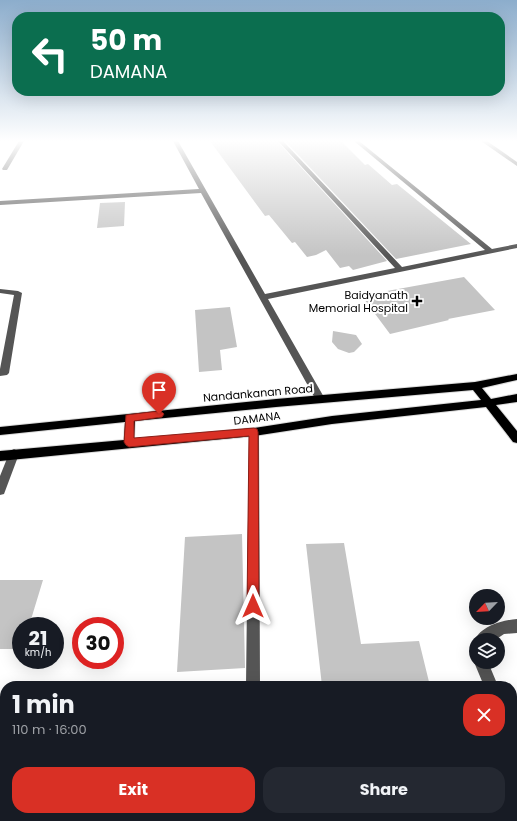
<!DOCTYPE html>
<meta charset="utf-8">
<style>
:root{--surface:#171b24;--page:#242831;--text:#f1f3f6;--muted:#9ea1a6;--accent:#d93025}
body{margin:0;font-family:Poppins,sans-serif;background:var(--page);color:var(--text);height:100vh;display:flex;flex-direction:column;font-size:15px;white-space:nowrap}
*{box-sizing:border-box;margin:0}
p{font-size:13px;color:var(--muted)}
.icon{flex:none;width:22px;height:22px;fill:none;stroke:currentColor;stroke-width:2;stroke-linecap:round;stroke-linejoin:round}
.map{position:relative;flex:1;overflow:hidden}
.panel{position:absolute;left:0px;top:681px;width:517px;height:140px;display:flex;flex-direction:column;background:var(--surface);border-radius:16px 16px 0 0;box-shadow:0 4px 16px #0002}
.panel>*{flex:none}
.hud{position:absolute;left:12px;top:12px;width:493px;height:84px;border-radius:16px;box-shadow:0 4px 16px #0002;background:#0b6e4f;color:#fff;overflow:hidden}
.needle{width:26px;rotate:245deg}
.fabs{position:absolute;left:469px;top:589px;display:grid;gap:8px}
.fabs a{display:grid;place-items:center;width:36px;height:36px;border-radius:50%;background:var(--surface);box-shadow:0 4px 16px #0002;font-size:20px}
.speed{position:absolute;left:12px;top:617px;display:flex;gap:8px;font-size:20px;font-weight:700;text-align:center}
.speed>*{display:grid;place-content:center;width:52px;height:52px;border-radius:50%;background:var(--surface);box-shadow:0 4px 16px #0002;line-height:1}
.speed small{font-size:10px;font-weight:400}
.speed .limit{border:6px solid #d22;background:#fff;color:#111}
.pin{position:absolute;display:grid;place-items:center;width:34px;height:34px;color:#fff;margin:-41px -17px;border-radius:50% 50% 50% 0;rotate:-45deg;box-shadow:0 0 4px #0007}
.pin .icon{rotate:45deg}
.me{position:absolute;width:44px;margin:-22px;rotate:0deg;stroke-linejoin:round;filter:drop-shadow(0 0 3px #0008)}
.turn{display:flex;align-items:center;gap:14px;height:84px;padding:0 12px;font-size:18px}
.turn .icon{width:52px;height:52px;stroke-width:2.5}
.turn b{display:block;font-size:28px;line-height:34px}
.round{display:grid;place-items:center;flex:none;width:42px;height:42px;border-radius:16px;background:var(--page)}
.head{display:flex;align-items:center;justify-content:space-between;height:68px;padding:0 12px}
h1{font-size:24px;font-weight:700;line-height:30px}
.button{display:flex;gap:8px;margin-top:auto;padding:8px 12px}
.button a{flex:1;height:46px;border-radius:16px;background:var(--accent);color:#fff;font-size:16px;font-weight:700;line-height:46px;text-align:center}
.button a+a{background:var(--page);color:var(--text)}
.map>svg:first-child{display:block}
.building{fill:#c4c4c4}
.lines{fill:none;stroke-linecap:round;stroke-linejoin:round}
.major-casing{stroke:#dbdbdb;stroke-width:2}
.minor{fill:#555;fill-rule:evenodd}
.major{fill:#000;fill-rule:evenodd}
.route{fill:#d93025;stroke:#8d1f18}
.poi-dot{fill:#000;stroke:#fff;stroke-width:1.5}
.labels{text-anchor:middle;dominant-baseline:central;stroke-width:4;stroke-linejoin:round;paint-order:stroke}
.poi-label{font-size:11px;fill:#000;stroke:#fff;text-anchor:end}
.street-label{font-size:11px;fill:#000;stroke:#fff}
</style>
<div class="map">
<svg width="517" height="821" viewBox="0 0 517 821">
<rect width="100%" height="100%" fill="#fff"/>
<!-- building -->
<path class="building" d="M210,141H277L387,261L353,270L349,266L340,268L326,250L316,255L307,257L295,242L292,243L269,215L265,216Z
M285,141H341L365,165L368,164L392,185L397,184L471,244L396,259Z
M125,202L124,226L97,228L100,203Z
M464,277L495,310L448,319L449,320L390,334L364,299L389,293L387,291Z
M230,307L237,347L220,350L222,370L199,372L195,310Z
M333,331L356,335L362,344L354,352L349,353L338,349L332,342Z
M242,534L245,668L177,672L185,537Z
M344,543L361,644L419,641L430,686H322L306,544Z
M0,580H43L29,626H21V649H0Z"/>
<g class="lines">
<defs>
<path id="major" d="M517,374V380L482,388L491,399L517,394V402L496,405L517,431V443L513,442L486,407L332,424L254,436L0,461V451L124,440L125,422L0,435V427L276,399L475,382ZM473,390L481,400L332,416L254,428L134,439L135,421L276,407Z"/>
</defs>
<!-- major casing -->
<use href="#major" class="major-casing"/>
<!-- minor -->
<path class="minor" d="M19,141H24L7,170H3L2,169Z
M173,141H178L265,294L395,268L278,141H283L402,267L485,250L354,141H359L492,249L517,244V248L268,299L325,399L323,402H317L201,193L0,205V201L199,189Z
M481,141H487L517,162V166Z
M0,289L18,291L22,293L9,373L7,375L0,376V369L14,295L0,293Z
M254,428L258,429L259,432L260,686H246L249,432L250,429Z
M14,449L18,451L19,454L4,494L0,495V476L10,451Z
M517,619V633L504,634L495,640H476V643L475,640C481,626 503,620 517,619Z
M476,657V662H488L498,686H484L474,662Z
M512,732L517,734V760L512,758Z
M243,816H261V821H243Z"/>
<!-- major -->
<use href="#major" class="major"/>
</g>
<!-- sky -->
<linearGradient id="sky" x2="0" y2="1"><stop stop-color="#8cadcc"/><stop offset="0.55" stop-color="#fff"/><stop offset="1" stop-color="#fff" stop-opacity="0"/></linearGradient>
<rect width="517" height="256" fill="url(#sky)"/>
<!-- route -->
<path class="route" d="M159,411L162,412L164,414L162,417L134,421V438L254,428L257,429L258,432L259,606L257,611L253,613L249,611L247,606L249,436L129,447L126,445L124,442L126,415Z"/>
<!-- markers -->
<path class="poi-dot" d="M415 295h4v4h4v4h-4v4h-4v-4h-4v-4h4z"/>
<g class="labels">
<!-- poi labels -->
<g class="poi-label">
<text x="408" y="295">Baidyanath<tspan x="408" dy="13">Memorial Hospital</tspan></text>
</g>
<!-- street labels -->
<g class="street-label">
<text transform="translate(258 393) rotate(-5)">Nandankanan Road</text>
<text transform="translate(257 418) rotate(-7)">DAMANA</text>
</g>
</g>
</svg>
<div class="fabs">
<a><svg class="needle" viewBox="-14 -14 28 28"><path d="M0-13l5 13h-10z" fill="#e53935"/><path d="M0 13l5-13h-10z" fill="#9ea1a6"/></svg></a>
<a><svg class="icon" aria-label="layers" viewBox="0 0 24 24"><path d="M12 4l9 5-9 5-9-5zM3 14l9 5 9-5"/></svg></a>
</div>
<div class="speed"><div>21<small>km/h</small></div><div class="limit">30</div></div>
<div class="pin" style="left:159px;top:414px;background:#d93025"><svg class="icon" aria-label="arrive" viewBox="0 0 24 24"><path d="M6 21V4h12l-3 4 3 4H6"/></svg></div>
<svg class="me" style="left:253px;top:606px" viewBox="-20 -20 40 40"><path d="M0-17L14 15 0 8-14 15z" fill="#d93025" stroke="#fff" stroke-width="4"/></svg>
<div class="hud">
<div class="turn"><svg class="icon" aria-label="left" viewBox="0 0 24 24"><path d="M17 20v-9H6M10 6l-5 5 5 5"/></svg><div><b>50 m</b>DAMANA</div></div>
</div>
<section class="panel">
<div class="head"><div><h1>1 min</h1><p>110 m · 16:00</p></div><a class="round" style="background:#d93025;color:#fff"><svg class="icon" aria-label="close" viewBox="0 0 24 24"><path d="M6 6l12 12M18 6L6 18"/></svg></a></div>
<div class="button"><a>Exit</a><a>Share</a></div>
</section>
</div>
